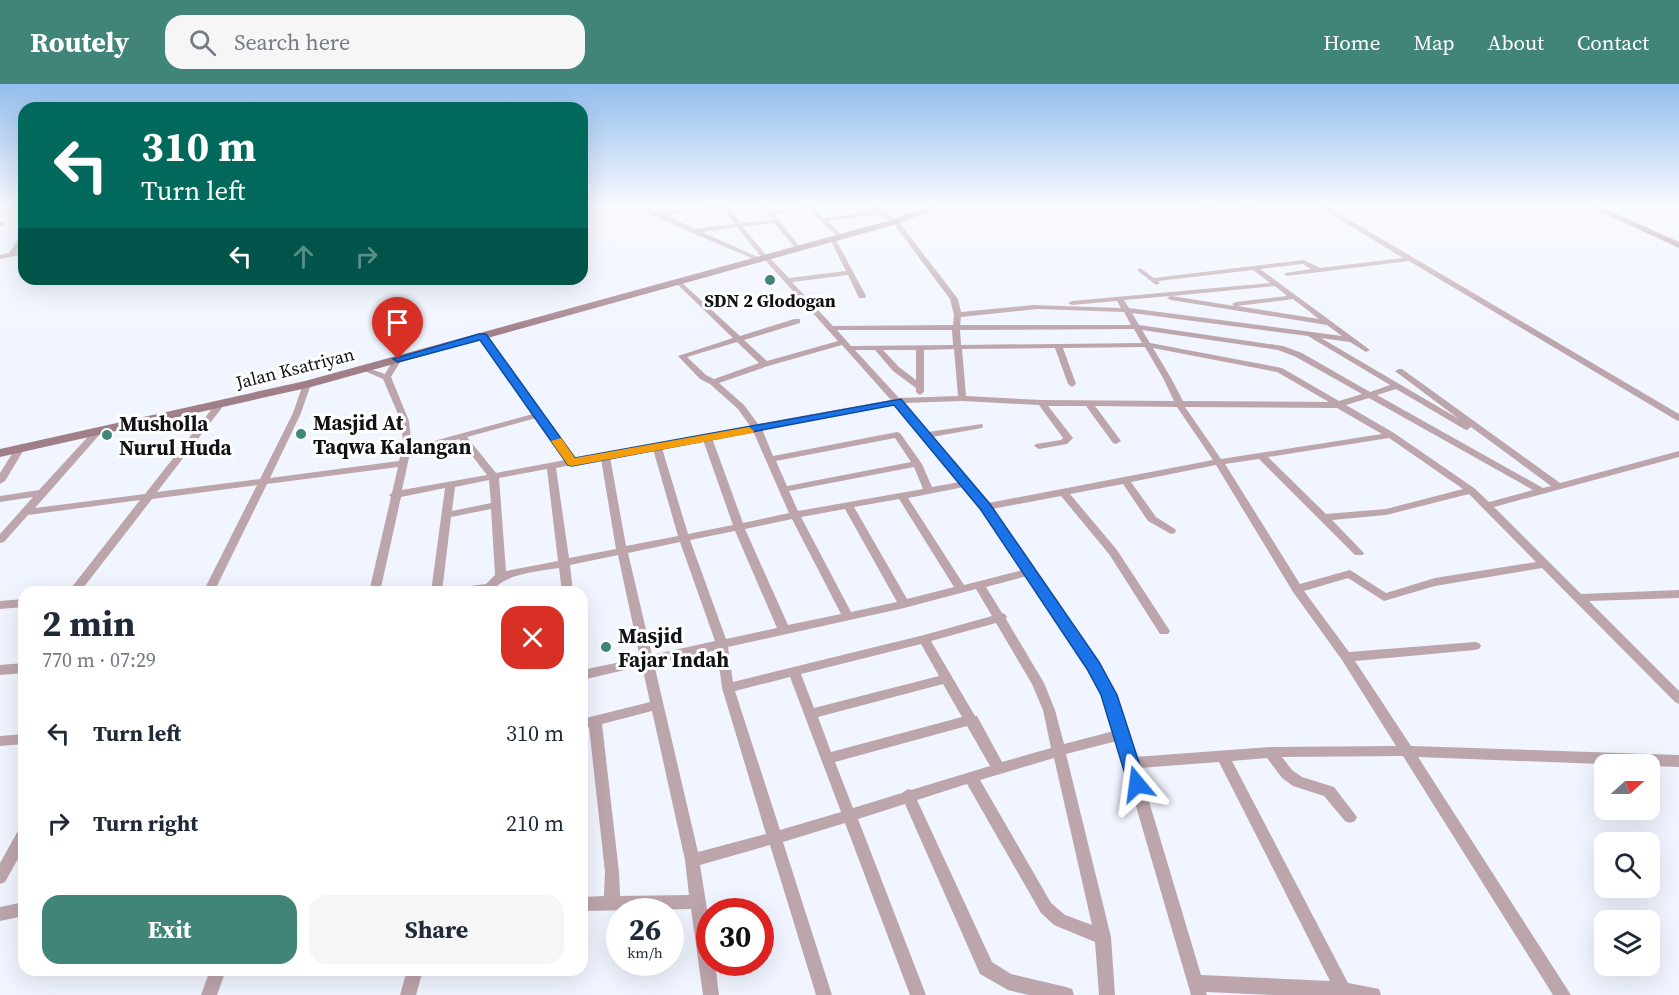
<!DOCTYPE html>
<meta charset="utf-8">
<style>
:root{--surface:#fff;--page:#f6f6f7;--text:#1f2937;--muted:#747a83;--accent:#418478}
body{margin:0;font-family:"Source Serif 4",serif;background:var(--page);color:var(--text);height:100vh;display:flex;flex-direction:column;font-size:22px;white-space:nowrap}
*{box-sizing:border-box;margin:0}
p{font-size:20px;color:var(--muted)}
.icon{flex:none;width:33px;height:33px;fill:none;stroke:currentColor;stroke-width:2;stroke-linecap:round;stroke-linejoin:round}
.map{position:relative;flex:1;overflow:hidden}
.sheet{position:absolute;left:18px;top:502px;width:570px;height:390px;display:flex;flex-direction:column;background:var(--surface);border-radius:18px;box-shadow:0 6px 24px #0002}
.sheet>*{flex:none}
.guide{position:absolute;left:18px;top:18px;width:570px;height:183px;border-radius:18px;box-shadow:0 6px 24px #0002;background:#00695c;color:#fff;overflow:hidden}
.needle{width:39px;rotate:69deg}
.fabs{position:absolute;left:1594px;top:670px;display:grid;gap:12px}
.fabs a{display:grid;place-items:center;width:66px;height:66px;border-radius:12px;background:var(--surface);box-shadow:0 6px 24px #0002;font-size:30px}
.speed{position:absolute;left:606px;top:814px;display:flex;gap:12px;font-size:30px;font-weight:700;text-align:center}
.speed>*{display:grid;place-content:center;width:78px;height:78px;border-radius:50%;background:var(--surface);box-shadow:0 6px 24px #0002;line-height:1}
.speed small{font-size:15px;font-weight:400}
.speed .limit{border:9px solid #d22;background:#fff;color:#111}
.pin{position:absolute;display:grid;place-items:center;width:51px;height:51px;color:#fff;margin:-62px -26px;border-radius:50% 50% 50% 0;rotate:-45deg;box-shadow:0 0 6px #0007}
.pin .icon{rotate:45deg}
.me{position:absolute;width:66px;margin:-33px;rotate:344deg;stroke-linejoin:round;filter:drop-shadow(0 0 4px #0008)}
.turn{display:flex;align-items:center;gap:21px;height:126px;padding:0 24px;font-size:27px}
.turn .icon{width:78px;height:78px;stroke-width:2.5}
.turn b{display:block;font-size:42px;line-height:51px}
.lanes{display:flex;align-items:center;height:57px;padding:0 24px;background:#0003;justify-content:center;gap:30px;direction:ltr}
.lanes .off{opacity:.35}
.round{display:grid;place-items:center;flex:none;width:63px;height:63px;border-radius:18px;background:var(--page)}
.summary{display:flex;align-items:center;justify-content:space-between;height:102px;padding:0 24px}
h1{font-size:36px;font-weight:700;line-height:45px}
.button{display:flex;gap:12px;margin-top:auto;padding:12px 24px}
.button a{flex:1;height:69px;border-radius:18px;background:var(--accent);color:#fff;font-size:24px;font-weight:700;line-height:69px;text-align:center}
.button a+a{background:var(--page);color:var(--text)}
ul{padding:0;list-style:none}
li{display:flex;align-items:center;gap:18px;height:90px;padding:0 24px}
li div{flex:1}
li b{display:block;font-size:22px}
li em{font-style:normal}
header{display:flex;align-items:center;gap:36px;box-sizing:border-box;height:84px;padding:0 30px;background:var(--accent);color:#fff}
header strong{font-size:28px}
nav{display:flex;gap:33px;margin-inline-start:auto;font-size:21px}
.search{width:420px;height:54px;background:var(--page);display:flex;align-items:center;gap:15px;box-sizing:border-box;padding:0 21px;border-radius:18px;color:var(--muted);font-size:22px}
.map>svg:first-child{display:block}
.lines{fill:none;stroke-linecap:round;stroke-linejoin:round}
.street{fill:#bda5ac;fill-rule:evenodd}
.secondary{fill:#a17f88;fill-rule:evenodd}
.route{fill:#1a73e8;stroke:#114b97;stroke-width:1.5}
.slow{fill:#f59e0b}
.poi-dot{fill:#418478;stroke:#fff;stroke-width:2}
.labels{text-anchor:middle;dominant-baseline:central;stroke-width:6;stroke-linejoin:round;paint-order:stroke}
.far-poi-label{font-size:18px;font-weight:bold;fill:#111216;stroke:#fff}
.far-street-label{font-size:18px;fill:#111216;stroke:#fff}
.poi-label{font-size:21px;font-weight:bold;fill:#111216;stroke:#fff;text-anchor:start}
</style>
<header>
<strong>Routely</strong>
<div class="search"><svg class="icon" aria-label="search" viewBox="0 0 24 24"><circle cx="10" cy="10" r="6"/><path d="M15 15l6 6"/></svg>Search here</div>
<nav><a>Home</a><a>Map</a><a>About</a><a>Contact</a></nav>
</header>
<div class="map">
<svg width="1679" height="911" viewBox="0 0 1679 911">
<rect width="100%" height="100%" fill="#f1f5ff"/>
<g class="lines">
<!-- street -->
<path class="street" d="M24,121V125L0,128V124Z
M634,121C644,121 653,129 662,128C684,127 704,121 726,121L741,139L772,136L760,121H766L771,127L807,121H822L814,124L824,134L876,127L869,121H876L898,137L958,215L961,228L1033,221L1121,224L1117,217L1072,221L1068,219L1072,217L1270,199L1253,186L1158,197L1160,199L1156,201L1138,187L1137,186L1140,184L1154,194L1304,176L1320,184L1403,174L1316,121H1324L1679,330V337L1676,336L1409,177L1287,192L1284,190L1285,189L1311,185L1303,180L1260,185L1370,266L1366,268L1350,258L1321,254L1459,335L1395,287L1399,285H1402L1560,399L1679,367V373L1494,423L1581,510L1679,506V514L1589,517L1679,607V620L1675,618L1542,484L1435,502L1384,517L1348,494L1304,507L1349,568L1475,558L1479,559L1481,562L1479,565L1475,566L1355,577L1411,662L1679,671V683L1418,673L1571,911H1553L1403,672L1282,673L1292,686L1302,693L1334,703L1357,733L1355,737L1350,739L1345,737L1324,712L1293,702L1282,694L1267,674L1232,677L1348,899L1379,905L1381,911H1274L1206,908L1207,911H1191L1117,657L1066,670L1111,853L1115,911H1099L1095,858L1054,841L1041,829L967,700L917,716L992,878L1011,890L1066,903L1072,905L1074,911H1029L1008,906L980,890L905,720L858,735L926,911H910L845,739L783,758L832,911H816L770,761L700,781L710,844V879H715L719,911H703L691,825L582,827V813L604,812L605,788L589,643L582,645V635L650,618L642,582L582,596V586L640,574L618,471L570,481L573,508H562L559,484C541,487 500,490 493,508H449L450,505L454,504L486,500L495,491L491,425L451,433L442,508H431L445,404L401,413L380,508H369L391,413L389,411L392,409L398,383L267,400L214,508H203L257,401L152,415L80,508H68L140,416L28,431L4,458L0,459V450L33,413L0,418V412L39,406L95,345L98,344L103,347L101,349L35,424L145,410L218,317H224V321L157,408L260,395L293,329L303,300L307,297L311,300L301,329L270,394L399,377L403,359L401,337L383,295L360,285L364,283L385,290L395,273H398L402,275L391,293L409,337L412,363L533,330L479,252L483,250H486L574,375L750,342L738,325L710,300L700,295L678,272L733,254L675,198V196H679L740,252L794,235H800V239L744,256L767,277L838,257L764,175L762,174L737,143L702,148L760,174V176H756L690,148L658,133L654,132ZM721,123L735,140L695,145L665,131ZM808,125L840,155L843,153L828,137L880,130L894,140L950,215L954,231L953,241L833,242L792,198L848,191L859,214H865L866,212L835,154L830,155L846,187L789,194L768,172L766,171L743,143L774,139L796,165H800V163L774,130ZM1275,202L1287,212L1236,218L1232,220L1234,222L1172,212ZM1170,212L1167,214L1171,216L1327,241L1342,252L1129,224L1124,216ZM1293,215L1319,235L1237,222ZM1038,225L1124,228L1131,241H960L961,233ZM1132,229L1308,252L1390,301L1370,308L1302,269L1283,262L1139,241ZM1134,245L1142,259L961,261L960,246ZM837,246H952L953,261L851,262ZM1142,246L1278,266L1296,273L1362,310L1339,317L1282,284L1150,259ZM737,258L759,279L714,295L706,291L687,273ZM842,261L891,316L758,340L744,321L719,299L768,282ZM1145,263L1163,294L1174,317L1042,316L966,312L962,265L1055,264L1068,300L1072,303L1076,300L1063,264ZM1153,264L1277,288L1329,318L1183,317L1171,294ZM954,265L958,312L899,314L855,266H875L893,287L916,304V308L920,311L924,308V266ZM883,266H916V296L899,283ZM1396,305L1464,345L1467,346L1471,343L1551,402L1543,404L1377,311ZM1369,314L1533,406L1489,418L1474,404L1394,349L1346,321ZM962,317L1039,321L1063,354L1061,356L1036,360L1034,362L1039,365L1067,360L1073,354L1048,322H1086L1113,359L1116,360L1121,357L1095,322L1177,323L1213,376L988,419L932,353L982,344L983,342L982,340L928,348L904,319ZM895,320L920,351L921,354L924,355L960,398L932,403L922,380L900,349L897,348L773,372L762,345ZM1185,323L1337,324L1382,350L1221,375ZM536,334L565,376L496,389L467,353ZM753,347L789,429L743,439L712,354ZM895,354L911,378L787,402L776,377ZM1389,354L1463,405L1386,425L1326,430L1268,373ZM459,355L487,391L402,406L410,369ZM703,356L733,441L688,450L662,364ZM653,365L678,452L626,462L610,373ZM601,375L616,465L569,474L556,384ZM1259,375L1355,471H1363L1364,469L1332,436L1386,431L1469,410L1536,478L1435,494L1386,509L1350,486L1300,500L1225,380ZM1216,381L1293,508L1342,576L1396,662L1270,663L1135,673L1129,650L1104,589L992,425L1061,412L1109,470L1160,550H1168L1170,547L1117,466L1070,410L1123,400L1148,437L1171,450L1175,449L1176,447L1175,445L1156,433L1131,398ZM914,383L923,405L798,427L789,407ZM547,385L558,477L506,487L499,394ZM489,396L491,419L452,427L455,403ZM964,403L982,425L1023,486L964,501L908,414ZM899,415L954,503L907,515L854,423ZM845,425L897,518L851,528L801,433ZM792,435L841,530L788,541L745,445ZM735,447L777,544L726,555L690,456ZM680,458L715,557L652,571L628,469ZM1027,492L1094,593L1114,647L1064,660L1055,626L1044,599L1006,535L1007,533L1005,530L1002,529L986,503ZM976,505L992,532L924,551L733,598L728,563L904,524ZM996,539L1032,600L1043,626L1051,664L1002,678L977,632H975L931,557ZM921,560L939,592L814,624L801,590ZM717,566L722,604L766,750L698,768L654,580ZM790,593L841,728L780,746L735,607ZM943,600L962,633L831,668L818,633ZM652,627L685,776L689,811L620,812L619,788L602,640ZM967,642L990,682L911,706L908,705L902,709L853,724L835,678ZM1054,674L1092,841L1065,831L1051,819L980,696ZM1219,678L1330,897L1201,891L1139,684Z
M1186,121H1201L1220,124L1277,121L1220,128Z
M0,138L5,139L6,140L0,142Z
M24,148V155L17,168L24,166V170L0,175V171L9,169L22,149Z
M20,361L25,364L5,397L0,400V389L17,362Z
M24,515V523L0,525V517Z
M24,579V589L0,591V581Z
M24,650V660L0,662V652Z
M24,744V764L5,798L0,800V779L19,745Z
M24,818V832L0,837V823Z
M210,886H226L217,911H201Z
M407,886H423L416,911H400Z"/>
<!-- secondary -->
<path class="secondary" d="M932,121H945L897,140L311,303L0,373V365L305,297L891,136Z
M1586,121H1597L1679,158V164Z"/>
</g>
<!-- sky -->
<linearGradient id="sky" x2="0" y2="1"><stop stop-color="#93beee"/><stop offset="0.49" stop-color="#f9faff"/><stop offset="1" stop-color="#f9faff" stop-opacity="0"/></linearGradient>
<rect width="1679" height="249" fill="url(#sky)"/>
<!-- route -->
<path class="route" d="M479,250H486L575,374L901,315L990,420L1099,578L1117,611L1146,700L1143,706L1137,708L1131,706L1128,700L1101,611L1087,585L981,426L894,321L572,382L568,381L480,256L398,278L393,275Z"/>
<!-- slow -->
<path class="slow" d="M749,343L754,347L753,349L572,382L568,381L551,357L561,354L575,374Z"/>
<!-- markers -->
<g class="poi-dot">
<circle cx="770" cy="196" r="6"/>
<circle cx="301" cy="350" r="6"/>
<circle cx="107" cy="351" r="6"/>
<circle cx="606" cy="563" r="6"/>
</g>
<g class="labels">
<!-- far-poi labels -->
<g class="far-poi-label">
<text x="770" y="216">SDN 2 Glodogan</text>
</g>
<!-- far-street labels -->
<g class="far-street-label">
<text transform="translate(295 284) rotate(-14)">Jalan Ksatriyan</text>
</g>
<!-- poi labels -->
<g class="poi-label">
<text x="313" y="338">Masjid At<tspan x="313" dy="24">Taqwa Kalangan</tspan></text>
<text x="119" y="339">Musholla<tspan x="119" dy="24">Nurul Huda</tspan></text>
<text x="618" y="551">Masjid<tspan x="618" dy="24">Fajar Indah</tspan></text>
</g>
</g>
</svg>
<div class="fabs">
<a><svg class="needle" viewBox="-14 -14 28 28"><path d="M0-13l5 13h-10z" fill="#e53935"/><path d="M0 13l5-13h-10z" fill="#747a83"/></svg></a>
<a><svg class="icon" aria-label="search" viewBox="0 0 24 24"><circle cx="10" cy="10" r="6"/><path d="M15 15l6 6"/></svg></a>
<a><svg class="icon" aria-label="layers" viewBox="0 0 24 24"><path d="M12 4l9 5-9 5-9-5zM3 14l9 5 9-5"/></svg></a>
</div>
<div class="speed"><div>26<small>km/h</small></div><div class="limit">30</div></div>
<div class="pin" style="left:398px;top:275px;background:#d93025"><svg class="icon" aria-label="arrive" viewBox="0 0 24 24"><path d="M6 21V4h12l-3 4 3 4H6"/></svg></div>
<svg class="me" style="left:1137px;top:700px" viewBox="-20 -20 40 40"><path d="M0-17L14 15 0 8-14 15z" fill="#1a73e8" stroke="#fff" stroke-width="4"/></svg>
<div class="guide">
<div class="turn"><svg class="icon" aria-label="left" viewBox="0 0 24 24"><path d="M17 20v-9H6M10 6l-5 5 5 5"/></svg><div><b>310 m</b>Turn left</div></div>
<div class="lanes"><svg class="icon" aria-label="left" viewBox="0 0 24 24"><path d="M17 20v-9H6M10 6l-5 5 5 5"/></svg><svg class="icon off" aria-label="ahead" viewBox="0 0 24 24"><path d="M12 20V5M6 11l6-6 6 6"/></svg><svg class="icon off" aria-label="right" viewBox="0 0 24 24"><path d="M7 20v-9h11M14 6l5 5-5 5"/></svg></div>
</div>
<section class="sheet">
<div class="summary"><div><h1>2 min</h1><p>770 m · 07:29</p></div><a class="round" style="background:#d93025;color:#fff"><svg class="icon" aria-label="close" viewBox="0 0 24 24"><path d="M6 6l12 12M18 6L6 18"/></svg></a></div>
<ul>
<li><svg class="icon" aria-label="left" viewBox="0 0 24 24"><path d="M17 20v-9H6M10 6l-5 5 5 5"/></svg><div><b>Turn left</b></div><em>310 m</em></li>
<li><svg class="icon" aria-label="right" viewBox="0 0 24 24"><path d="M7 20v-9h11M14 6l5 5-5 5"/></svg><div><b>Turn right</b></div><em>210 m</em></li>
</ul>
<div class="button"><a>Exit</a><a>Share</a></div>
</section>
</div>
